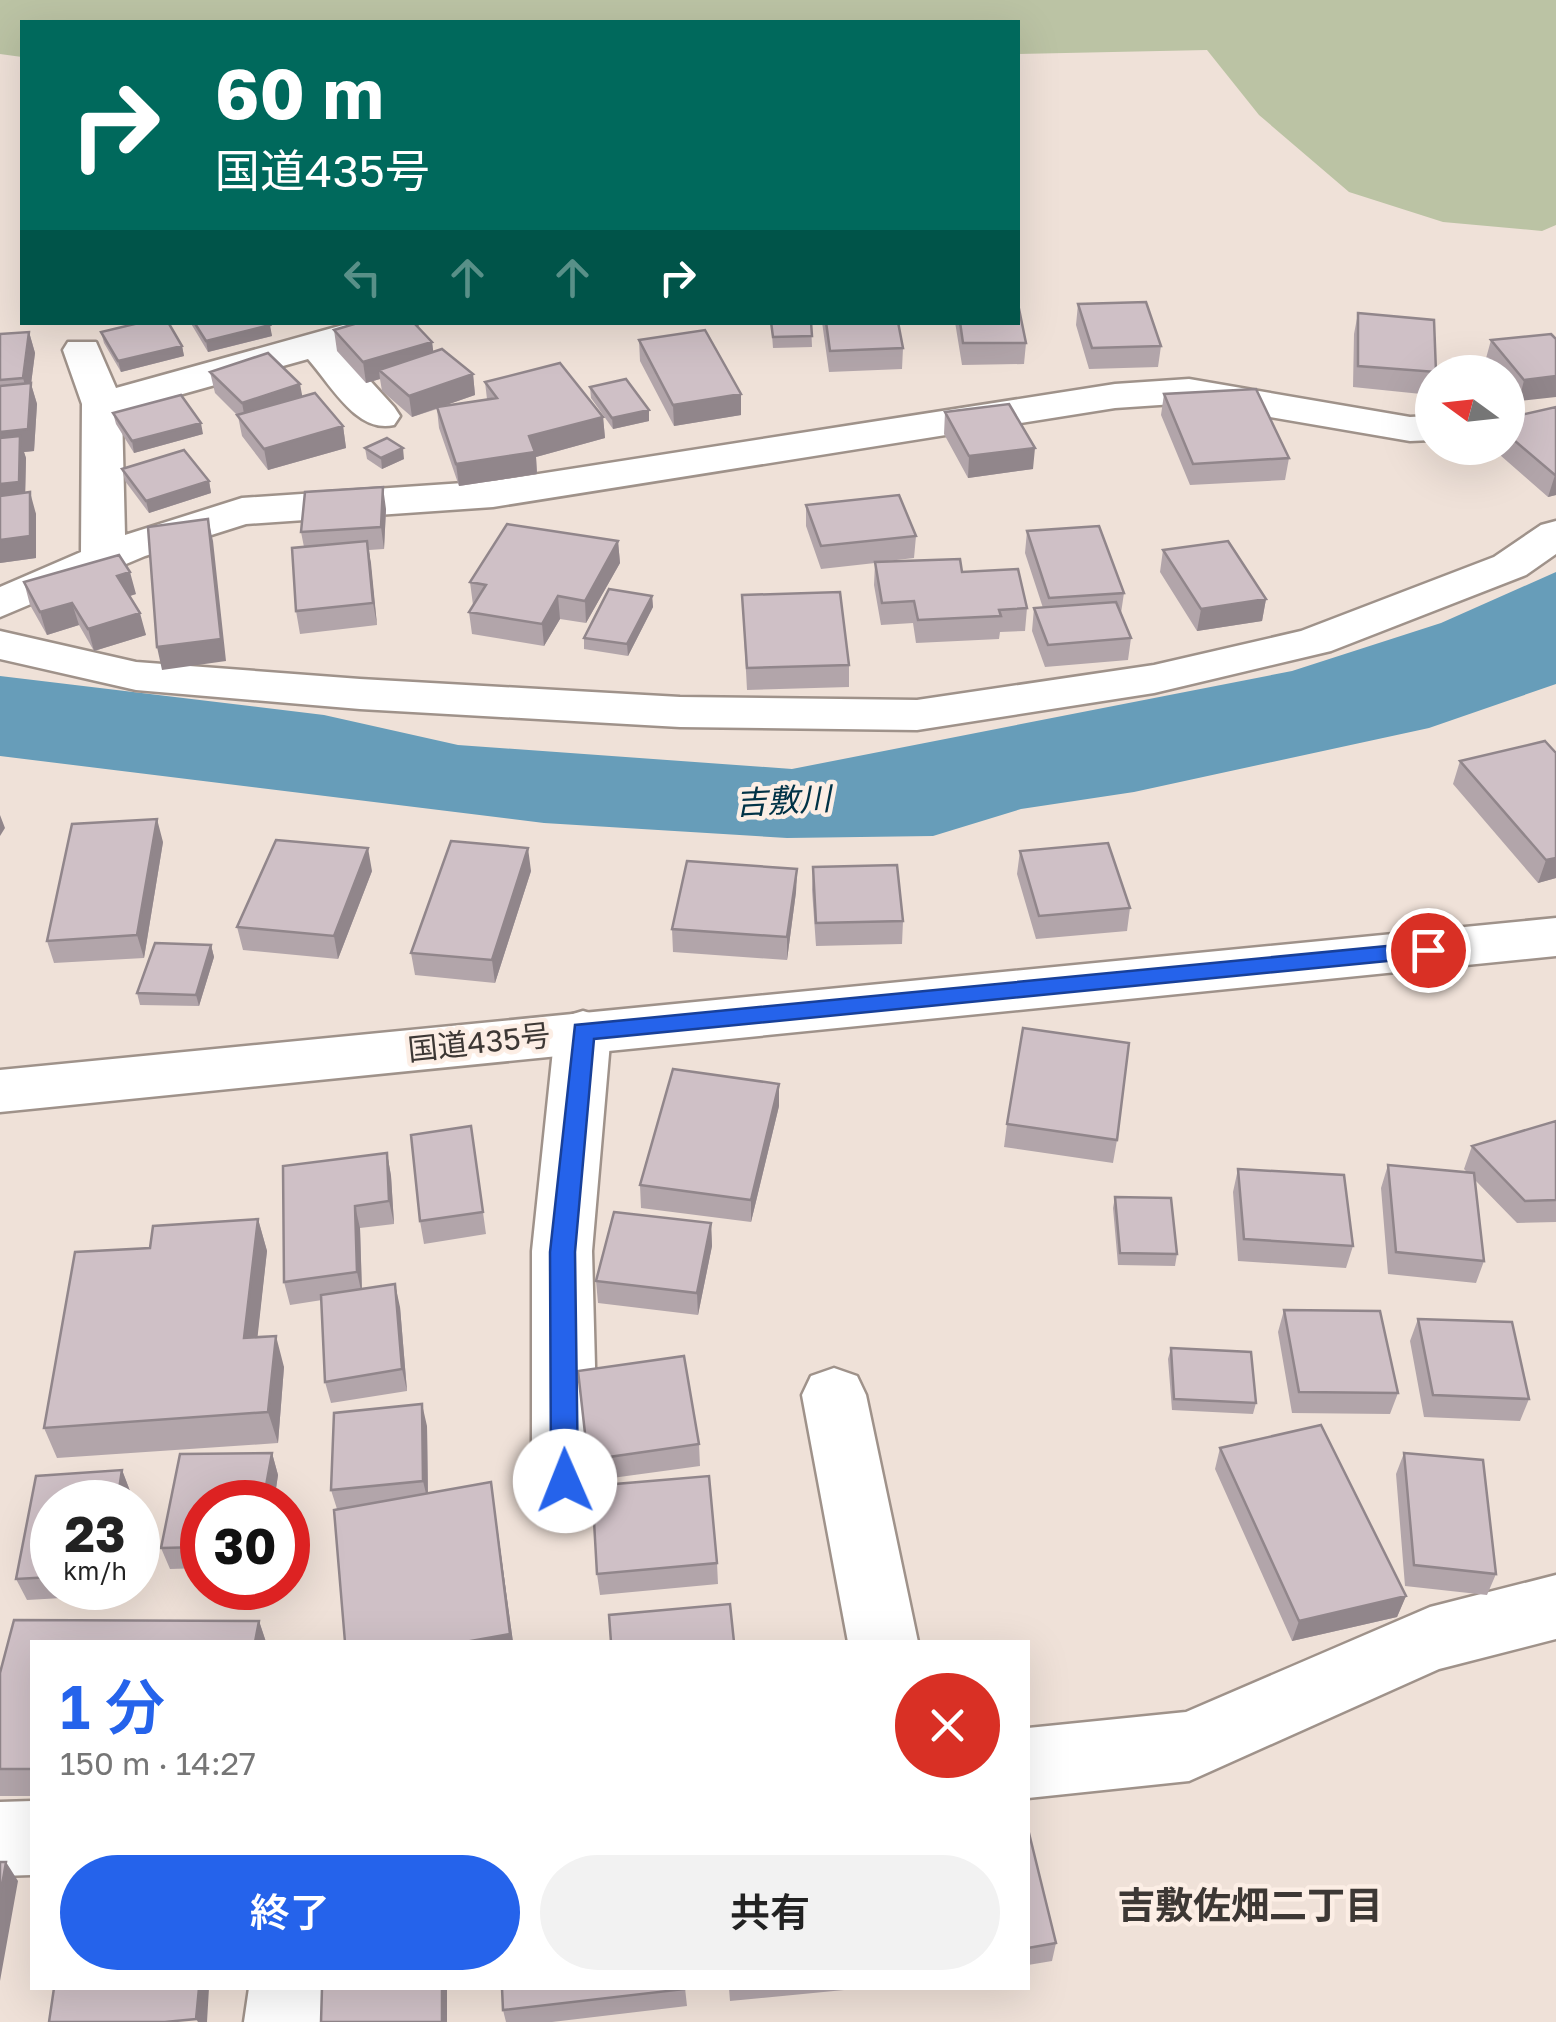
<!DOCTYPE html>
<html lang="ja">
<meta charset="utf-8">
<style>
:root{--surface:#fff;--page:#f2f2f2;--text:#222;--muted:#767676;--accent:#2563eb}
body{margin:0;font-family:"Golos Text","Noto Sans JP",sans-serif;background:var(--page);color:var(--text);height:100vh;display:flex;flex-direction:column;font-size:38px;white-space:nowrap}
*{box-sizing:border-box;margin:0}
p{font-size:32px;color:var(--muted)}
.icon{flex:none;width:55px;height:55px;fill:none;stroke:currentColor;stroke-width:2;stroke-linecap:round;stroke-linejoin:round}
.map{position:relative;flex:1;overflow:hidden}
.details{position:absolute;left:30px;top:1640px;width:1000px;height:350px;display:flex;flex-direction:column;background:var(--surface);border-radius:0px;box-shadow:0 10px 40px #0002}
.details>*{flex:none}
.banner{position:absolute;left:20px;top:20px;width:1000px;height:305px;border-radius:0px;box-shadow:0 10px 40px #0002;background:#00695c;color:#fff;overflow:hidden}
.needle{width:65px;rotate:285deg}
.controls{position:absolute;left:1415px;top:355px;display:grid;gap:20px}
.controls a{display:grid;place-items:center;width:110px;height:110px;border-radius:50%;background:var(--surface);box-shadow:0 10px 40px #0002;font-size:50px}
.speed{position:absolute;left:30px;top:1480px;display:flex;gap:20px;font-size:50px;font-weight:700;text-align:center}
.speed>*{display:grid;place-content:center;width:130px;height:130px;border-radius:50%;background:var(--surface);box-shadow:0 10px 40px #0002;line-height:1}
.speed small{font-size:25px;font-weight:400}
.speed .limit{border:15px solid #d22;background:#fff;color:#111}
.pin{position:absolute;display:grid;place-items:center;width:85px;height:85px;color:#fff;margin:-42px;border:5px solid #fff;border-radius:50%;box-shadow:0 2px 10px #0007}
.me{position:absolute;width:110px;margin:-55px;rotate:359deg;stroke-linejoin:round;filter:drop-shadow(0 0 8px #0008)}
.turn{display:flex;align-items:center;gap:35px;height:210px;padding:0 30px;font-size:45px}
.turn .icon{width:130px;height:130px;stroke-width:2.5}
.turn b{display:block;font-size:70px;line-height:85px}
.lanes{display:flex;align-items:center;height:95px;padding:0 30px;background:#0003;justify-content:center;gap:50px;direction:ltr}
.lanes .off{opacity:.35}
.round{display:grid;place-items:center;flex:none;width:105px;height:105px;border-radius:52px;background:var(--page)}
.overview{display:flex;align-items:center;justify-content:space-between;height:170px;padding:0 30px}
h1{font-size:60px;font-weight:600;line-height:75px;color:var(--accent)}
.primary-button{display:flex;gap:20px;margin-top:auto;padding:20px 30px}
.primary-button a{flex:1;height:115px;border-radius:60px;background:var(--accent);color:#fff;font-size:40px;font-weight:600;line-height:115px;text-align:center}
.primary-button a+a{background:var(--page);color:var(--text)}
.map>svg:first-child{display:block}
.green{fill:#bbc3a4}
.water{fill:#679db9}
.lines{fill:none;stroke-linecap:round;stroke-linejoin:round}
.minor-casing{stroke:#9f928a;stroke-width:5}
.highway-casing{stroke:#9f928a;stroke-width:5}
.minor{fill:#fff;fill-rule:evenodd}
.highway{fill:#fff;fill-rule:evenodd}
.wall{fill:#b2a5aa}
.shaded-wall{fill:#91868b}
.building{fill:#cfc0c6;stroke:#91868b;stroke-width:2.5}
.route{fill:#2563eb;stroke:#184099;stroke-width:2.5}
.labels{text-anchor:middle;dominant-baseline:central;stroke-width:9;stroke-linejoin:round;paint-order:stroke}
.street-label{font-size:30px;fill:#3d3835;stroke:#fceee5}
.water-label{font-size:32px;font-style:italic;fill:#013246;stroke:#fceee5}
.near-neighbourhood-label{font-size:38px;font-weight:bold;fill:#3d3835;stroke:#fceee5}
</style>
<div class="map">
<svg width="1556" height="2022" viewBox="0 0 1556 2022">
<rect width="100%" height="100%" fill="#efe1d8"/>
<!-- green -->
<path class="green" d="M0,0H1556V225L1542,231L1443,222L1349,192L1259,115L1207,50L1018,54V22H22V57L0,54Z"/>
<!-- water -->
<path class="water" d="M1556,572V684L1429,728L1134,792L1021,809L933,836L787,838L544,823L0,756V676L324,715L458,745L792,769L1292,671L1441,623Z"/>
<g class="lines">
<defs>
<path id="minor" d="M354,322H418L413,330L342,350L394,407L400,416L394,425C357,434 331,385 308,359L122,411L125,535L242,498L493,481L1115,384L1189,379L1410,417L1432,416V440L1410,441L1189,403L1115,408L493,507L246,524L145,556L0,617V587L81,552L82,404L63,350L68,342H96L116,388Z
M1556,521V554L1526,575L1331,651L1154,693L917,730L680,727L360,709L136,690L0,659V631L136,662L360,679L680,697L917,700L1154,665L1301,631L1494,557L1541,525Z
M583,1011L603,1017L611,1031L592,1251L598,1481L588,1501L565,1510L542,1501L532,1481V1251L555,1031L563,1017Z
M834,1368L857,1376L866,1395L918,1642H848L802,1395L811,1376Z
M1556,1575V1639L1439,1669L1189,1781L1028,1798V1728L1186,1712L1430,1607Z
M32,1801V1875L0,1876V1802Z
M249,1988H327L324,2022H244Z"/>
<path id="highway" d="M1556,918V956L0,1112V1070Z"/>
</defs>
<!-- minor casing -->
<use href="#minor" class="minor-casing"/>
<!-- highway casing -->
<use href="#highway" class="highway-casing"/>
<!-- minor -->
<use href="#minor" class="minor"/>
<!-- highway -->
<use href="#highway" class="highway"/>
</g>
<!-- wall -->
<path class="wall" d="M1078,304L1161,346L1158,367L1089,369L1076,325Z
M1358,313L1432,372L1431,395L1353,387L1354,334Z
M190,322H268L272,336L208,352Z
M771,322H811L812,347L773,348Z
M822,322H905L904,325H898L903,348L902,369L829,372Z
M955,322H1018L1026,343L1024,364L962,365Z
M334,330L432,342L433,352L473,374L475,395L446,405L487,399L485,382L603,417L605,438L536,457L537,474L459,486L439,428L437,409L412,417L382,391L380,379L366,383L337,351Z
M29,332L35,353L31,384L37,404L34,451L24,452L26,458L25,492L36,514V558L0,563V334Z
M101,332L182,346L184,356L121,372L104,343Z
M1551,334L1519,401L1508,388V372H1495L1485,362L1491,340Z
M639,340L741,415L674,426L640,361Z
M210,372L303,397L343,426L346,448L268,470L242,436L238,416L215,393Z
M590,387L649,410V421L613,429L591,398Z
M1164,394L1289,458L1285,480L1190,485L1161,415Z
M1556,407V495L1548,497L1492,448H1508V418Z
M945,412L1033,469L968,478L944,434Z
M113,413L203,434L134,453L116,424Z
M365,448L404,459L382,469L367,459Z
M122,469L209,481L211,493L149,513L125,481Z
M806,505L916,536L914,558L879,562L962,572L1027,608L1025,631L1000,632L999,639L916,643L913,623L881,625L874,585L875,563L821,569L806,526Z
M386,509L384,549L369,550L377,625L300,634L296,611L304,547L301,532Z
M1027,531L1124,593L1121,613L1131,638L1128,660L1045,667L1032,631L1034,608H1043L1025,553Z
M618,541L620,563L586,623L560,619L544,646L472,634L469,612L473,605L470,582Z
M1163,550L1266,599L1262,621L1197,631L1160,572Z
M24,582L136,594L130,596L146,635L94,651L79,625L47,635L30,605Z
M742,595L849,665V687L747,690Z
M652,596L653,607L628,656L584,649V638Z
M1545,741L1556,878L1538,883L1453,784L1460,761Z
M163,842L144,958L54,963L47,941Z
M1020,851L1130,908L1127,931L1036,939L1017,874Z
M813,867L903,921L902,944L816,946L812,890Z
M797,869L796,892L787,960L673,952L672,929Z
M372,871L338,959L243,950L237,927Z
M531,871L495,983L415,975L411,953Z
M211,945L214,957L199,1006L140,1005L137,993Z
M779,1106L751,1222L641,1208L640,1185Z
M1556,1121V1222L1517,1223L1475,1180L1484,1261L1476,1283L1388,1274L1381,1188L1388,1165L1467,1172L1464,1169L1472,1146Z
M1007,1124L1117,1140L1113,1163L1004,1147Z
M471,1126L486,1234L424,1244L420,1221Z
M387,1153L391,1176L394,1224L360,1228L362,1289L400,1307L407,1391L331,1403L325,1382L322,1300L290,1305L284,1282Z
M1238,1169L1353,1246L1346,1268L1238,1261L1233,1192Z
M1115,1197L1177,1254L1175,1266L1118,1265L1113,1208Z
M258,1219L267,1251L257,1337L284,1367L278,1443L57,1458L44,1428L150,1248Z
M711,1223L712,1246L698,1315L598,1303L596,1281Z
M1284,1310L1398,1393L1390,1414L1292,1413L1278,1332Z
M1418,1319L1529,1399L1520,1421L1424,1417L1410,1341Z
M1171,1348L1256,1403L1253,1414L1172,1410L1168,1359Z
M578,1371L699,1444L700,1466L590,1481Z
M427,1426L428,1493L491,1482L513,1642H345L337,1509L331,1490Z
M1220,1448L1406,1596L1397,1617L1292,1641L1215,1469Z
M272,1453L278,1475L274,1502H202V1568L170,1569L161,1548L180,1454Z
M1404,1453L1496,1574L1487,1595L1405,1586L1396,1474Z
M122,1470L130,1491L128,1502H52V1588H115L114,1595L27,1600L16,1579L36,1476Z
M717,1563L718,1584L600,1595L597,1574Z
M14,1620L259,1621L266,1642H32V1796H0V1673Z
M1028,1829L1056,1943L1052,1961L1028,1965Z
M685,1988L687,2006L552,2022H506L503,2010Z
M729,1988H845L844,1990L730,2001Z"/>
<!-- shaded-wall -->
<path class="shaded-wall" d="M270,325L272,336L208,352L206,341Z
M29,332L35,353L31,384L37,404L34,451L24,452L26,458L25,504L0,507V432L29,399L23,378Z
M432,342L435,364L379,370L380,379L366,383L363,362Z
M182,346L184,356L121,372L118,361Z
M473,374L475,395L412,417L409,396Z
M1556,376V397L1519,401L1524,380Z
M300,384L304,405L246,424L242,403Z
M741,394V415L674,426L673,405Z
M649,410V421L613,429L612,418Z
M603,417L605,438L536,457L537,474L459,486L456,464L529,436Z
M201,423L203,434L134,453L132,441Z
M343,426L346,448L268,470L264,449Z
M403,448L404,459L382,469L381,458Z
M1035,448L1033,469L968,478L969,456Z
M1555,475H1556V495L1548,497Z
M209,481L211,493L149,513L146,501Z
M383,487L386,509L384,549L381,527Z
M30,492L36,514V558L0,563V540Z
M208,519L213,541L226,661L162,670L157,647Z
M367,541L371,563L377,625L373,603Z
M618,541L620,563L586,623L585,601Z
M130,572L136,594L123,598L117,576Z
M558,596L560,619L544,646L542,624Z
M652,596L653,607L628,656L627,644Z
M1266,599L1262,621L1197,631L1201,609Z
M72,603L79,625L47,635L40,612Z
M140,613L146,635L94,651L88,629Z
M0,815L5,828L0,836Z
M157,819L163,842L144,958L137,935Z
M368,848L372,871L338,959L334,936Z
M528,848L531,871L495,983L492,960Z
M1556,858V878L1538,883L1546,860Z
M797,869L796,892L787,960V937Z
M211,945L214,957L199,1006L196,995Z
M779,1084V1106L751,1222V1200Z
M387,1153L391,1176L394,1224L389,1201Z
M355,1206L360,1228L362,1295L357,1272Z
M258,1219L267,1251L254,1369L244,1338Z
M711,1223L712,1246L698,1315L697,1293Z
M395,1284L400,1307L407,1391L402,1369Z
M276,1336L284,1367L278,1443L268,1412Z
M422,1404L427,1426L428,1502L423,1481Z
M272,1453L278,1475L274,1502H263Z
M122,1470L130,1491L128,1502H117Z
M491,1482L513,1642H465Z
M1406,1596L1397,1617L1292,1641L1299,1621Z
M259,1621L266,1642H255Z
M6,1862L18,1881L0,1981V1897Z
M199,1988H209L207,2022H198L196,2019Z
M442,1988H447V2022H442Z"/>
<!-- building -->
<path class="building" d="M1146,302L1161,346L1092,348L1078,304Z
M1018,304L1026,343H963L960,322H1018Z
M1358,313L1434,320L1436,372L1358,366Z
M143,322H168L182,346L118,361L101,332Z
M194,322H268L270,325L206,341Z
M361,322H413L432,342L363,362L334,330Z
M771,322H811L812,336L773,337Z
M826,322H898L903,348L830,351Z
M705,330L741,394L673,405L639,340Z
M29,332L23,378L0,380V334Z
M1551,334L1556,339V376L1524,380L1491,340Z
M442,349L473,374L409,396L379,370Z
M268,353L300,384L242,403L210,372Z
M560,363L603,417L529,436L535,452L456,464L437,407L497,398L485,382Z
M626,379L649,410L612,418L590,387Z
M31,383L28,429L0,432V386Z
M1256,389L1289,458L1193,464L1164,394Z
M315,393L343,426L264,449L237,415Z
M181,395L201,423L132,441L113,413Z
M1009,404L1035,448L969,456L945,412Z
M1556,407V475H1555L1508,435V418Z
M20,436L19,482L0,484V438Z
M387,438L403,448L381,458L365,448Z
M184,450L209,481L146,501L122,469Z
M383,487L381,527L301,532L305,492Z
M30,492V536L0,540V496Z
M899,495L916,536L821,546L806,505Z
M208,519L221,639L157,647L148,527Z
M507,524L618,541L585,601L558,596L542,624L469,612L486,585L470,582Z
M1099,526L1124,593L1049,598L1027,531Z
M367,541L373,603L296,611L292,548Z
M1228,541L1266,599L1201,609L1163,550Z
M119,555L130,572L117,576L140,613L88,629L72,603L40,612L24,582Z
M960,559L962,572L1018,569L1027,608L999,610L1001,616L918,620L914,601L882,603L875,562Z
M609,589L652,596L627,644L584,638Z
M840,592L849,665L747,668L742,595Z
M1116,602L1131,638L1048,645L1034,608Z
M1545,741L1556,753V858L1546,860L1460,761Z
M157,819L137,935L47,941L72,824Z
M276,840L368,848L334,936L237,927Z
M451,841L528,848L492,960L411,953Z
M1108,843L1130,908L1039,916L1020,851Z
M687,861L797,869L787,937L672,929Z
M897,865L903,921L816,923L813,867Z
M155,943L211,945L196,995L137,993Z
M1023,1028L1129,1043L1117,1140L1007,1124Z
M673,1069L779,1084L751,1200L640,1185Z
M1556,1121V1200L1525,1201L1472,1146Z
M471,1126L483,1212L420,1221L411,1135Z
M387,1153L389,1201L355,1206L357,1272L284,1282L283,1166Z
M1388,1165L1474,1173L1484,1261L1396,1252Z
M1238,1169L1344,1175L1353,1246L1244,1239Z
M1115,1197L1171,1198L1177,1254L1120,1253Z
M614,1212L711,1223L697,1293L596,1281Z
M258,1219L244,1338L276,1336L268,1412L44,1428L75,1252L150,1248L153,1226Z
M395,1284L402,1369L325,1382L321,1295Z
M1284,1310L1380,1311L1398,1393L1299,1392Z
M1418,1319L1512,1322L1529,1399L1433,1395Z
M1171,1348L1251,1352L1256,1403L1174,1399Z
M684,1356L699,1444L588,1460L578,1371Z
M422,1404L423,1481L331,1490L334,1413Z
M1321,1425L1406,1596L1299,1621L1220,1448Z
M272,1453L263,1502H202V1547L161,1548L180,1454Z
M1404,1453L1483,1460L1496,1574L1414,1565Z
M122,1470L117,1502H52V1577L16,1579L36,1476Z
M709,1476L717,1563L597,1574L592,1486Z
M491,1482L510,1634L465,1642H345L334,1510Z
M730,1604L734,1642H611L609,1615Z
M14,1620L259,1621L255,1642H32V1769H0V1673Z
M1028,1829L1056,1943L1028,1948Z
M0,1862H6L0,1897Z
M54,1988H199L196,2019L165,2022H49Z
M322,1988H442V2022H321Z
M502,1988H685V1989L503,2010Z"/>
<!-- route -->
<path class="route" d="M1428,942L1439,950L1428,957L594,1039L575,1252L578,1481L574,1489H555L551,1481L550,1252L575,1025Z"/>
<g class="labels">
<!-- street labels -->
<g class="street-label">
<text transform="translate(479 1042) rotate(-6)">国道435号</text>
</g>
<!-- water labels -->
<g class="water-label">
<text transform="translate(783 800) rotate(-3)">吉敷川</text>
</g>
<!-- near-neighbourhood labels -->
<g class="near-neighbourhood-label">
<text x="1250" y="1904">吉敷佐畑二丁目</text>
</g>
</g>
</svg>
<div class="controls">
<a><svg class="needle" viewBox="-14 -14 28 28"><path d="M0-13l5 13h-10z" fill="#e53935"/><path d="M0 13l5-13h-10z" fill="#767676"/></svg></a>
</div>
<div class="speed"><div>23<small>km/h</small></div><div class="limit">30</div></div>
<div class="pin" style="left:1428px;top:950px;background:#d93025"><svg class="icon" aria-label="arrive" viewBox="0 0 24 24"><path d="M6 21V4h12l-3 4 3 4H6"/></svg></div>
<svg class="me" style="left:565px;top:1481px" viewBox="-20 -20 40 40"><circle r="19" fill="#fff"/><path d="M0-13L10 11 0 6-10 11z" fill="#2563eb"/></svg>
<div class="banner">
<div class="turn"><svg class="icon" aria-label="right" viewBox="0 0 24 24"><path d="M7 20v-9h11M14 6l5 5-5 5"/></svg><div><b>60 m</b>国道435号</div></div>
<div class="lanes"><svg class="icon off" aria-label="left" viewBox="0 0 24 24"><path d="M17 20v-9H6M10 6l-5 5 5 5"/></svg><svg class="icon off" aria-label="ahead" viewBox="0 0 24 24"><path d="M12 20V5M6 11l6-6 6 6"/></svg><svg class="icon off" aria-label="ahead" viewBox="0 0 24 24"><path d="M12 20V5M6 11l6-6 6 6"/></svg><svg class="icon" aria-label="right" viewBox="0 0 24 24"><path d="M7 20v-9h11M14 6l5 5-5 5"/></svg></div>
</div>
<section class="details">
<div class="overview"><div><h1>1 分</h1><p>150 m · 14:27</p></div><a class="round" style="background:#d93025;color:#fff"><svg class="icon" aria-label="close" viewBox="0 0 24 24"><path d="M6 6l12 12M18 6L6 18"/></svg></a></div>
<div class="primary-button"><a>終了</a><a>共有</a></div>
</section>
</div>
